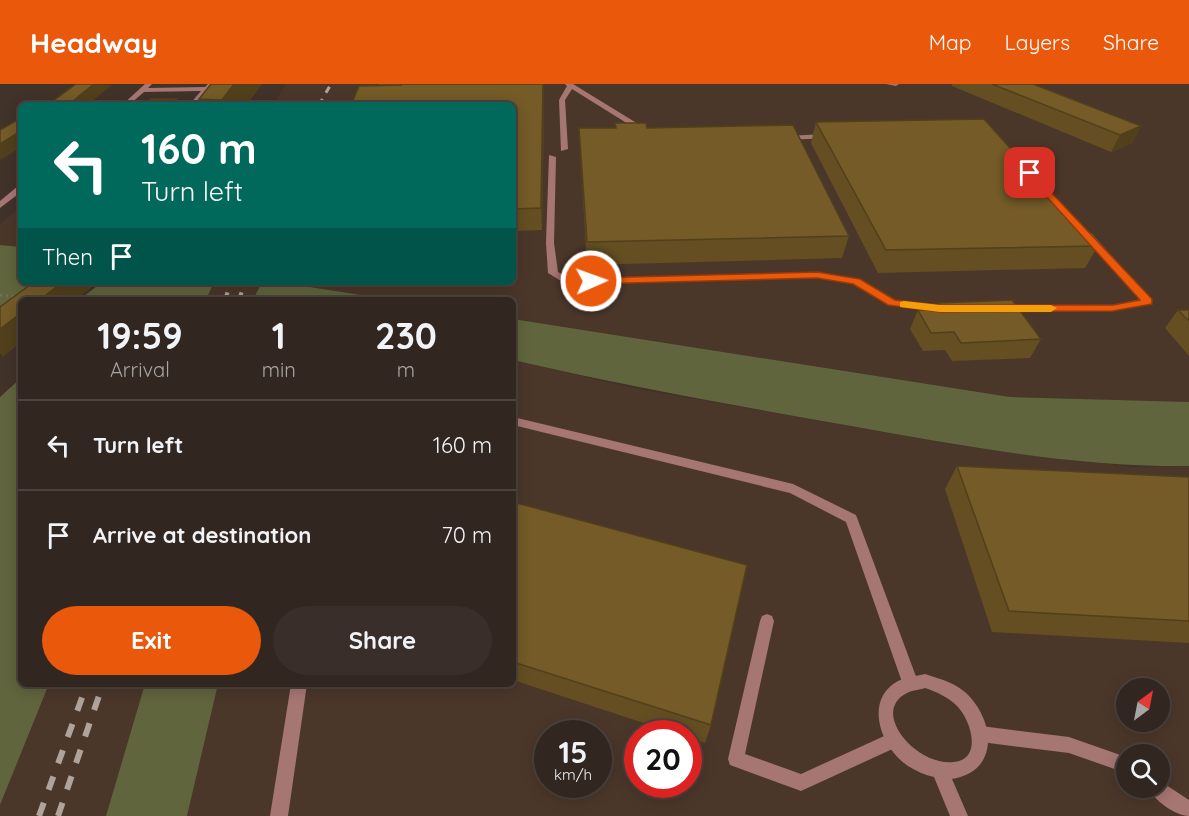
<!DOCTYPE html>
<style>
:root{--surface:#312620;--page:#392e29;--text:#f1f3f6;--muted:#a8a5a5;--line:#4c433e;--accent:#ea580c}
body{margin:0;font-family:Quicksand,sans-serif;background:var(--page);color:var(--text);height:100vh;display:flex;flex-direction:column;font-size:22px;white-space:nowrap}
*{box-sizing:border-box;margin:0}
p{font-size:20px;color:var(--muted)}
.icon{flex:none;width:33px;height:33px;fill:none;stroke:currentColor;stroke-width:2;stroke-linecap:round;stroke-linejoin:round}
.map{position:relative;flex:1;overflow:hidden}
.details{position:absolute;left:18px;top:213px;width:498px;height:390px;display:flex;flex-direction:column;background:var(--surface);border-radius:9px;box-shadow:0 3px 15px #0003,0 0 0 2px var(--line)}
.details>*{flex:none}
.hud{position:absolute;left:18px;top:18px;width:498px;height:183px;border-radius:9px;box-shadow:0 3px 15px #0003,0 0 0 2px var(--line);background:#00695c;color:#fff;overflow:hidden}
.needle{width:39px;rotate:32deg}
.buttons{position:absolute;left:1116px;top:594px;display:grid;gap:12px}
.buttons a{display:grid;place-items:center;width:54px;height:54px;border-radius:50%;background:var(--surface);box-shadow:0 3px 15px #0003,0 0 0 2px var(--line);font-size:30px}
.speed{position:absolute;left:534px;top:636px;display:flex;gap:12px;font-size:30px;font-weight:700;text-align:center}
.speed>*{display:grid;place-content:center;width:78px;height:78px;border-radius:50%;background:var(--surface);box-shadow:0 3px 15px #0003,0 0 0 2px var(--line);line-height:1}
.speed small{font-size:15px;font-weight:400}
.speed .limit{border:9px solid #d22;background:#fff;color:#111}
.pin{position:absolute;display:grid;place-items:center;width:51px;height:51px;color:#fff;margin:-26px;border-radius:12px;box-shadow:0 3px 9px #0006}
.me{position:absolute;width:66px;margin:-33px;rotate:88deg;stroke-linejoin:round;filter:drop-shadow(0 0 4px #0008)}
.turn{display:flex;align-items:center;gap:21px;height:126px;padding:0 24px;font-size:27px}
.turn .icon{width:78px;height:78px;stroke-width:2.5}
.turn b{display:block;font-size:42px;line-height:51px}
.then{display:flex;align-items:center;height:57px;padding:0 24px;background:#0003;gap:12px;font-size:22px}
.eta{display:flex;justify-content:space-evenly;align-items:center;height:102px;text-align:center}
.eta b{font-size:36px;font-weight:700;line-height:42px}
.cta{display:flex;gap:12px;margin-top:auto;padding:12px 24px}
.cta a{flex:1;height:69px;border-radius:36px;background:var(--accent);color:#fff;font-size:24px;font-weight:700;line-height:69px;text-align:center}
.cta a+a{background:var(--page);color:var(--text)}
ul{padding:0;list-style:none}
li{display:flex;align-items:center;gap:18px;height:90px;padding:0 24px;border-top:2px solid var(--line)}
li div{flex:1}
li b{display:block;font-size:22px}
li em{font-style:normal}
header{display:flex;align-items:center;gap:36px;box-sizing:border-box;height:84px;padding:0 30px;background:var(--accent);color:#fff}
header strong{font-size:28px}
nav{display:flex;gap:33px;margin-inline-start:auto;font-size:21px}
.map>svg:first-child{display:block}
.built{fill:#4b372a;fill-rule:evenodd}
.green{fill:#60653d}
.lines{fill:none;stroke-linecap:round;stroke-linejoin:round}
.path{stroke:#796c64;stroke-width:3;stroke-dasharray:2 4;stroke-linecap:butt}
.service{fill:#a67673;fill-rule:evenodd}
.minor{fill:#a67673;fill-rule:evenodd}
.rail-far2{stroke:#afa39c;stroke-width:3;stroke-dasharray:7 7;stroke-linecap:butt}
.rail-far1{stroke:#afa39c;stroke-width:4;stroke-dasharray:8 8;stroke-linecap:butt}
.rail{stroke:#afa39c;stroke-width:6;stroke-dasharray:14 14;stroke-linecap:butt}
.wall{fill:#644e22}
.shaded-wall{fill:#51401b}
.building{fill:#745b27;stroke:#51401b;stroke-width:1.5}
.route{fill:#ea580c;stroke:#983908;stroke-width:1.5}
.slow{fill:#f59e0b}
</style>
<header>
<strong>Headway</strong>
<nav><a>Map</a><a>Layers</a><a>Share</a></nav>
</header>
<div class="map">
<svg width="1189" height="732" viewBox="0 0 1189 732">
<rect width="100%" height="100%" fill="#41322a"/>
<!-- built -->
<path class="built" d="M286,0H1189V318L1010,313L513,235V216H393L278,198H513V21H273Z
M21,123V163L0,161V140Z
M214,198H262L256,216H206Z
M513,276L632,304L962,362L1133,383L1189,382V732H187L218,600H513ZM1126,604H1160V638H1126ZM548,650H598V700H548ZM638,650H688V700H638ZM1126,670H1160V704H1126Z
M49,600H146L106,732H0V721Z"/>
<!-- green -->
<path class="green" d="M0,161L21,163V198H66L21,216L0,236Z
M79,198H214L206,216H79L97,202Z
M262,198H278L393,216H253Z
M513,235L1010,313L1189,318V382C1076,383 963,362 851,342C738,322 625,302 513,276Z
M21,294V600H49L0,721V313Z
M145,600H218L187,732H106Z"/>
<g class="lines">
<!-- path -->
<path class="path" d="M0,211L17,213"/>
<!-- service -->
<path class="service" d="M565,0H573L648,46L641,48L572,5L565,16L568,65L561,67L559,16L567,2Z
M886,0H899L896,2Z
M827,50H830V54L785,56L781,54L785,52Z
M549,71L556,73L554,159L558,188L571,195L817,188L859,195L894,216L949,222L954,225L949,228L889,221L853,199L817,194L566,200L548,189L546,159Z
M1088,148L1091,149L1151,215V219L1113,227H999V223L1003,222L1113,221L1141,215L1085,153V149Z
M513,333L793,400L856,431L918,598L915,603L910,605L905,603L902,598L846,438L790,409L513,341Z
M767,530L772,532L774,537L745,670L801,690L893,648L899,650L901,656L899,662L801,707L730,681L728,675L760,537L762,532Z
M291,600H307L288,732H270Z
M981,642L1069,653L1126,673V689L1069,669L981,658L975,656L973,650L975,644Z
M1160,697L1189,716V732C1176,732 1153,716 1149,704H1160Z"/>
<!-- minor -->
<path class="minor" d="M145,0H152L148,4L205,3L208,0H215L196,21H189L201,7L144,8L129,21H122Z
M18,102H21V108L0,124V117Z
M925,590C941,595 959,600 970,613C996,642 997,688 952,695L968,732H950L934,693C925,691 916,687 908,682C881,664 863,616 898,597C906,593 916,592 925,590ZM925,604C937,608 948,613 957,622C971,636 983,675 954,678C917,683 869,628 907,609C912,606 919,606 925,604Z"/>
<!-- rail-far2 -->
<path class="rail-far2" d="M319,21L331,0"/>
<!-- rail-far1 -->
<path class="rail-far1" d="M225,216L231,198
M239,216L245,198"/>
<!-- rail -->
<path class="rail" d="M39,732L87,600
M58,732L103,600"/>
</g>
<!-- wall -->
<path class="wall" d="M211,0H262L246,21H201L199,15Z
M379,0H543L544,19L542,146L513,147V21L379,2Z
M952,0H1033L1141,42L1132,59L1111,68L952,2Z
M816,38L1098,162L1085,184L878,189L811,59Z
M615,39L647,44L849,152L842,174L587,181L580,65L579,44H615Z
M938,219L1041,255L1030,274L952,277L945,266L923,267L910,245L918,226H935Z
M1178,226H1189V272L1165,244Z
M957,382L1189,393V559L992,548L945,405Z
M513,418L711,641L705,659L688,653V650H677L513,596Z"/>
<!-- shaded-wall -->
<path class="shaded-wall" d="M94,0L112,1L87,21H68Z
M234,0H262L246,21H224L222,16Z
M543,0L544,19L542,146L541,124Z
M177,15L179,21H171Z
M1141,42L1132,59L1111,68L1120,51Z
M21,47V63L1,76L0,74V60Z
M63,198H87L91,204L75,216H39Z
M21,229V258L3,273L0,269V245Z"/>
<!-- building -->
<path class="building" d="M76,0H94L68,21L49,20Z
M211,0H234L222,16L199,15Z
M401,0H543L541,124L513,125V21H351L359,2L401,1Z
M992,0H1033L1141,42L1120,51Z
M151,15H177L171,21H145Z
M21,34V47L0,60V46Z
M984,35L1098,162L886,166L816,38Z
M615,39H646L647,44L793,41L849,152L587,158L579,44H616Z
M34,198H63L39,216H21V229L0,245V223Z
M1012,216L1041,255L961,259L954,248L931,249L918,226L942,225L938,219Z
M1178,226H1189V237Z
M957,382L1189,393V537L1009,527Z
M513,418L747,481L711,641L513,578Z"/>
<!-- route -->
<path class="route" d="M1030,86L1152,215V220L1113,227L940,228L888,221L853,200L817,194L591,200L586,197L591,194L817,188L860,195L895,216L940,221H1113L1140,216L1027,91L1026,89Z"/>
<!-- slow -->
<path class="slow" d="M904,217L940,221H1051L1057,224L1051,228H940L900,223V218Z"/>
</svg>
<div class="buttons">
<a><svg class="needle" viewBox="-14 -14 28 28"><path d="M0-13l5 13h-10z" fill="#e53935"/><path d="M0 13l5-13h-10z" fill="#a8a5a5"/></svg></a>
<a><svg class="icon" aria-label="search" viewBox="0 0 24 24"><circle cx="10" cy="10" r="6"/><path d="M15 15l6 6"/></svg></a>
</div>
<div class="speed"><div>15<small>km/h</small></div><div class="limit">20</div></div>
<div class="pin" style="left:1030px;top:89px;background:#d93025"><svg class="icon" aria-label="arrive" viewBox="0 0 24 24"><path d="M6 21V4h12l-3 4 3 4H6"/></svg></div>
<svg class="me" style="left:591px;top:197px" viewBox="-20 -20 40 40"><circle r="17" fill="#ea580c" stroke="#fff" stroke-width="3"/><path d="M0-11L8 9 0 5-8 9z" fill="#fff"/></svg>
<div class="hud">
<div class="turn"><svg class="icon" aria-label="left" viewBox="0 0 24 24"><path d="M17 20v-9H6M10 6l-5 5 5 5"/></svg><div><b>160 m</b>Turn left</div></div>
<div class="then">Then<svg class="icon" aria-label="arrive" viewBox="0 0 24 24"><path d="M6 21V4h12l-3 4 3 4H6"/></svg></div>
</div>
<section class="details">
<div class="eta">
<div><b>19:59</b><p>Arrival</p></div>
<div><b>1</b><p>min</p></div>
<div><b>230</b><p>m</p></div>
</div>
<ul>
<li><svg class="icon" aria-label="left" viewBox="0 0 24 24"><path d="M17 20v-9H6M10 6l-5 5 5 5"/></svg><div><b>Turn left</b></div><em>160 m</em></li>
<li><svg class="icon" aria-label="arrive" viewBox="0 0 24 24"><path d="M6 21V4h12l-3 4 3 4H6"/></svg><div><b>Arrive at destination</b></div><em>70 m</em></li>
</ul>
<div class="cta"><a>Exit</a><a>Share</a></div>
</section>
</div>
